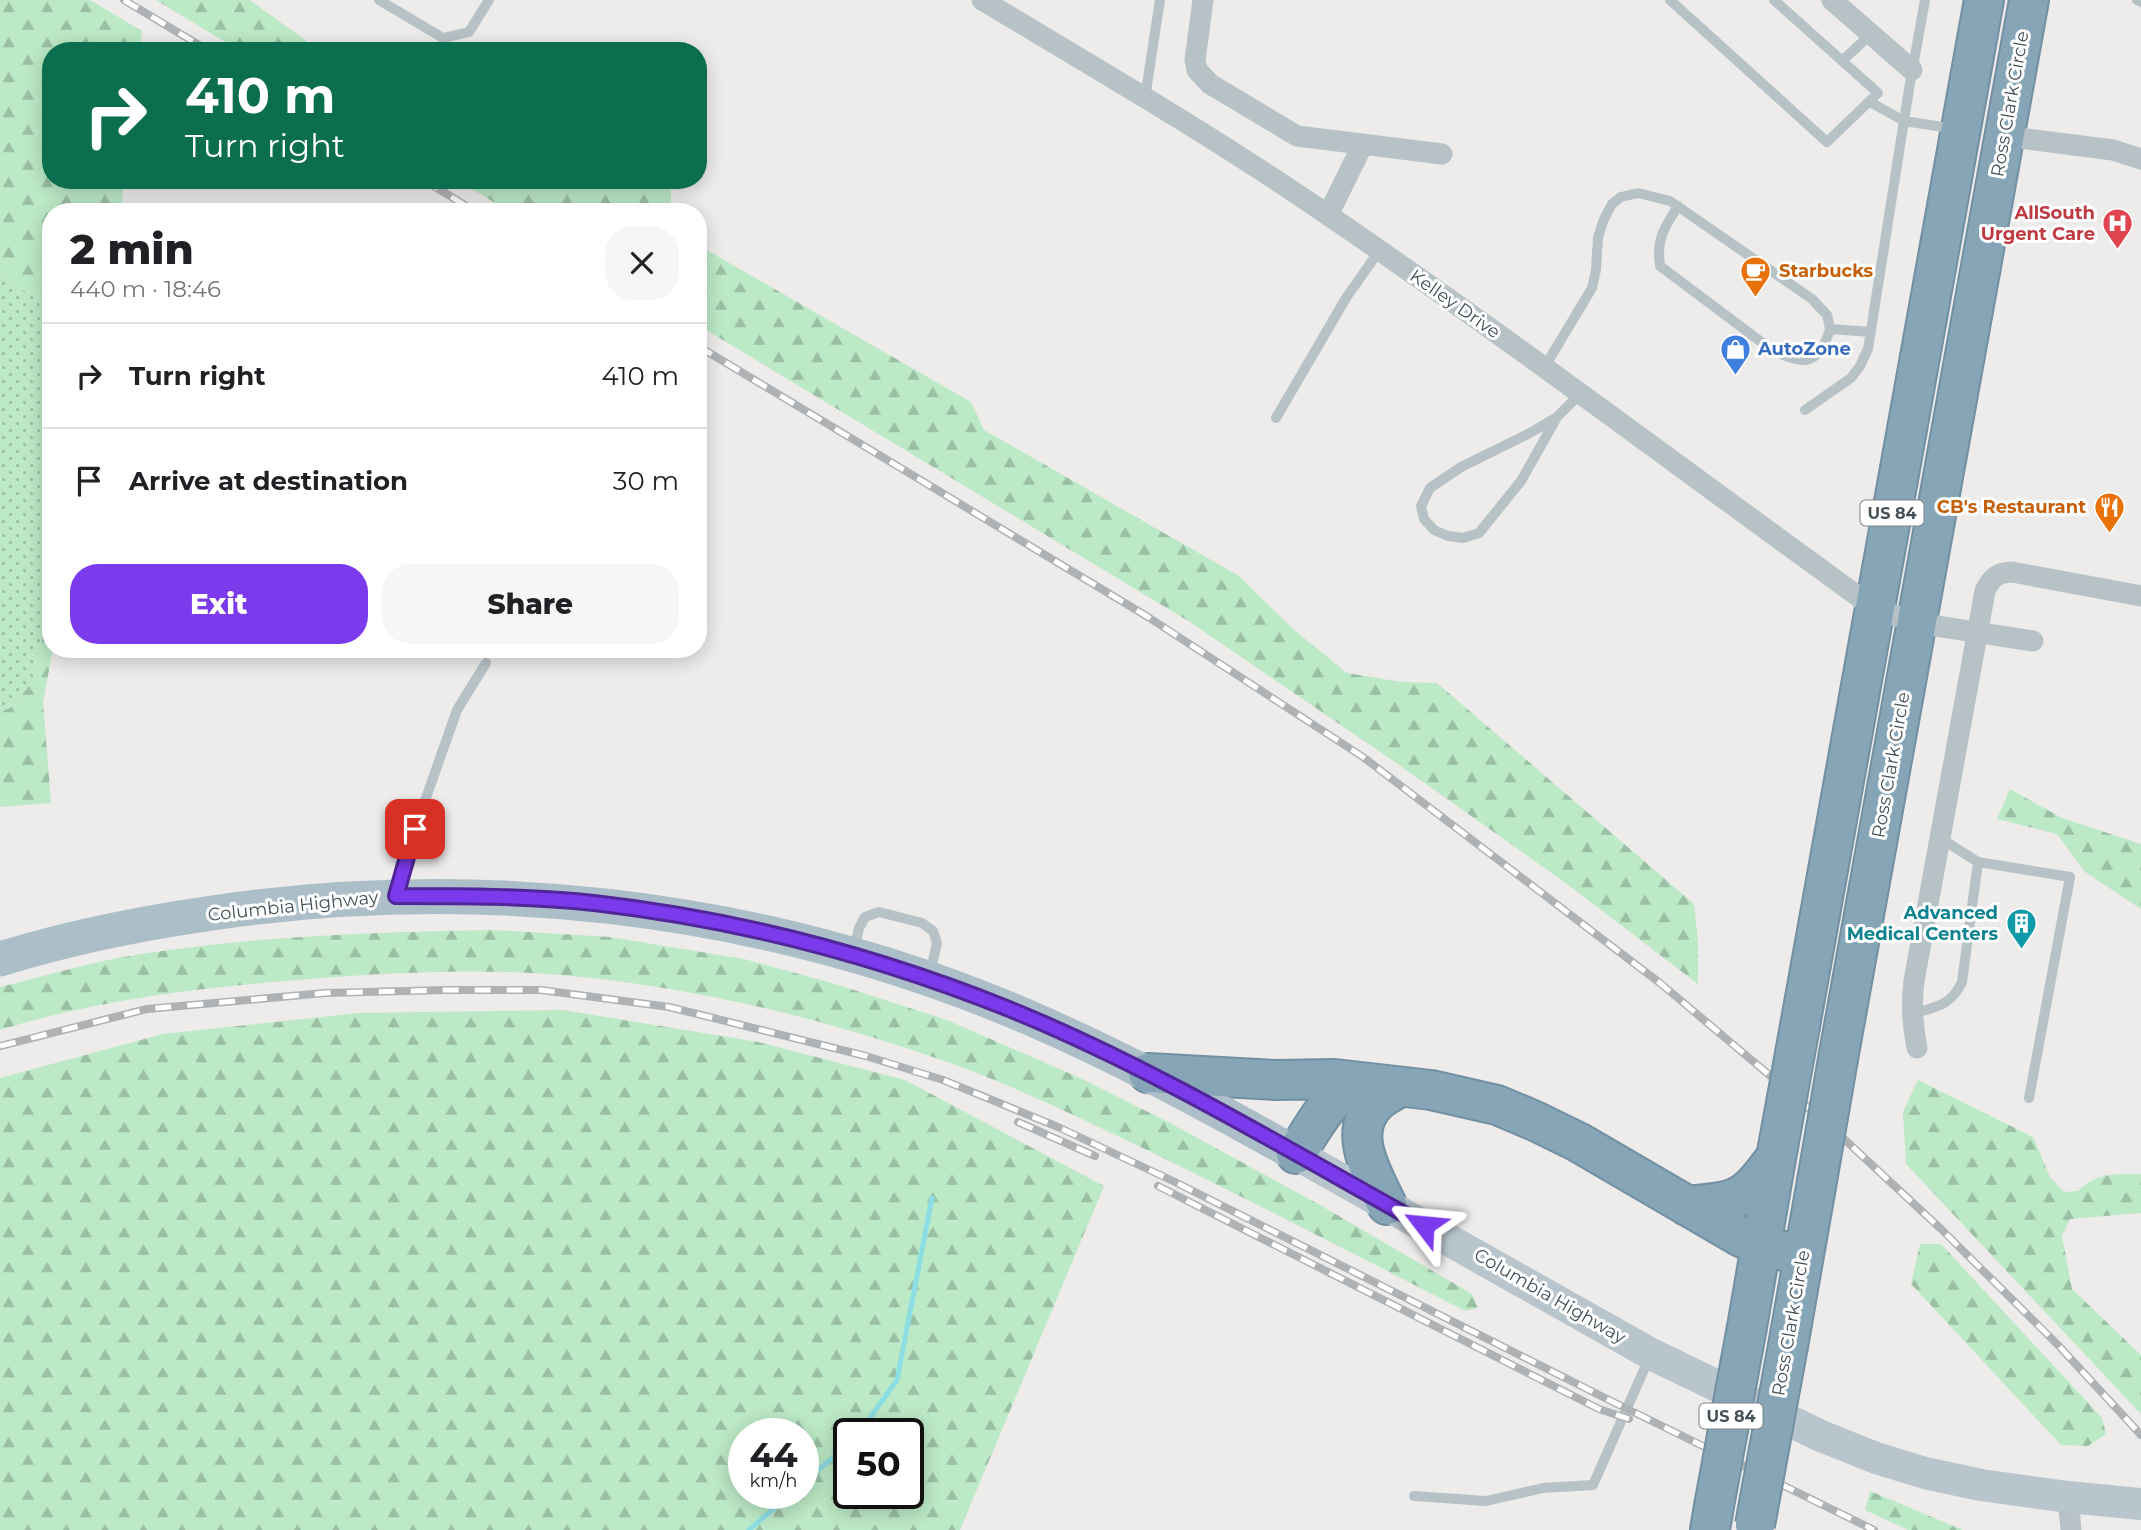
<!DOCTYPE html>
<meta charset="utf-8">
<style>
:root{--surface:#fff;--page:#f6f6f6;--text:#202124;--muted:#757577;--line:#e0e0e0;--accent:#7c3aed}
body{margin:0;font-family:Montserrat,sans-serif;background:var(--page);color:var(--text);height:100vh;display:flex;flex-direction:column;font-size:26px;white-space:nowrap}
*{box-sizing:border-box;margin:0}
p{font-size:23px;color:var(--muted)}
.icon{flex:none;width:38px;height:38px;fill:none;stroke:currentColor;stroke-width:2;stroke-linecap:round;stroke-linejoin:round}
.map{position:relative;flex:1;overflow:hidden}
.details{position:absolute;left:42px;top:203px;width:665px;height:455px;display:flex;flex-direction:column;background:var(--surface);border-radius:28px;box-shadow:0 4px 18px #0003}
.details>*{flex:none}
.banner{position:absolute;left:42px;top:42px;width:665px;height:147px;border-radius:28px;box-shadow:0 4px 18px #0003;background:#0b6e4f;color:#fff;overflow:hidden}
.speed{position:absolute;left:728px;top:1418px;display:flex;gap:14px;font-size:35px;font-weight:700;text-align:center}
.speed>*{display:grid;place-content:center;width:91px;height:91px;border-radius:50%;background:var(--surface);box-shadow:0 4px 18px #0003;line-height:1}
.speed small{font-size:18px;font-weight:400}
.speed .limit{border:4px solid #111;border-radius:10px;background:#fff;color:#111}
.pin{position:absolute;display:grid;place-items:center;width:60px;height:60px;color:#fff;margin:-30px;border-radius:14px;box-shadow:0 4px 10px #0006}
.me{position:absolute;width:77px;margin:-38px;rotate:299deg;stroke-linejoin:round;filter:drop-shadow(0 0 5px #0008)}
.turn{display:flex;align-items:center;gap:24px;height:147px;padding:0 28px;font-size:32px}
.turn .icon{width:91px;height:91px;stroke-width:2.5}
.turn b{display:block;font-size:49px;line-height:60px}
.round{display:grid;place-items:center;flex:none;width:74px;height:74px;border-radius:28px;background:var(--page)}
.summary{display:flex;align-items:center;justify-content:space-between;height:119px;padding:0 28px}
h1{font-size:42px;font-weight:800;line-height:52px}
.cta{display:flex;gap:14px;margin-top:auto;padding:14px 28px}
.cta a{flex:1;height:80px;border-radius:28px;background:var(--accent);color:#fff;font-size:28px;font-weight:800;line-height:80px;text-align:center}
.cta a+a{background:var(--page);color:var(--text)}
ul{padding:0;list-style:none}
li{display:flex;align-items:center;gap:21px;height:105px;padding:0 28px;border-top:2px solid var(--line)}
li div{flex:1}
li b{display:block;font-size:26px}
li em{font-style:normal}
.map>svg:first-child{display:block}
.grass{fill:url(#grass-dots)}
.forest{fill:url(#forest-firs);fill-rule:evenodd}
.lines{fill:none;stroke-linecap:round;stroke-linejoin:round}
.stream{stroke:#8cdee3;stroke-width:5}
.highway-casing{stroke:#7290a2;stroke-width:42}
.lane{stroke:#b7c2c7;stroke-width:10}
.street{stroke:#b7c2c7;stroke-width:21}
.secondary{stroke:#b8c5cc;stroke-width:32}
.primary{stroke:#acbfc8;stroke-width:35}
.highway{stroke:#86a5b7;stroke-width:38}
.rail-casing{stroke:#aeb2b5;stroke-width:8}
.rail{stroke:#fff;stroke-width:5;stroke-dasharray:16;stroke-linecap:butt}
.highway-bridge-casing{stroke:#7290a2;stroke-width:42;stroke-linecap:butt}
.highway-bridge{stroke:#86a5b7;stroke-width:38}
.route-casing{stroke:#51269a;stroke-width:18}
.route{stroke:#7c3aed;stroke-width:12}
.labels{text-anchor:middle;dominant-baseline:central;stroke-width:6;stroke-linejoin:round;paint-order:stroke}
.shield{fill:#fff;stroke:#7d8589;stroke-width:2}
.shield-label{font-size:16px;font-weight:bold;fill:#455157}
.street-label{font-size:18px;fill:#455157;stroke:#fff}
.health-label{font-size:18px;font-weight:bold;fill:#be3a42;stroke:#fff;text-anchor:end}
.food-label{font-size:18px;font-weight:bold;fill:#c56008;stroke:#fff;text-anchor:start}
.shop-label{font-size:18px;font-weight:bold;fill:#366cbe;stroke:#fff;text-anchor:start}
.culture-label{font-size:18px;font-weight:bold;fill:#0d838f;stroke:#fff;text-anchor:end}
</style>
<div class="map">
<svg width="2141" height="1530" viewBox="0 0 2141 1530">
<defs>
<pattern id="grass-dots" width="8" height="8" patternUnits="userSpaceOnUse" patternTransform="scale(1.75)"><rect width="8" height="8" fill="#bce9c6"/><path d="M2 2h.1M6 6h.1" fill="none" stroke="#9bbfa4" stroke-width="1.8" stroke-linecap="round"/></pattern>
<pattern id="forest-firs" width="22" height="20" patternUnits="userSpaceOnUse" patternTransform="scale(1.75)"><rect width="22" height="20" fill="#bce9c6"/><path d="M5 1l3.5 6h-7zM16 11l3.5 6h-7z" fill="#9bbfa4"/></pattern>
</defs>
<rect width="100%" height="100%" fill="#eeebeb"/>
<!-- grass -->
<path class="grass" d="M0,276L37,298L51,334V589L32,683L10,708L0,712Z"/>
<!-- forest -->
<path class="forest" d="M0,0H90L142,31L140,51H51V180H124L121,212H51V334L37,298L0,276Z
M156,0H250L320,51H240Z
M457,180H671V208L673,212H510Z
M698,245L971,402L984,430L1239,576L1293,629L1347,673L1401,682L1437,683L1694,904L1698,941V984L1563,881L1392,760L1190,622L698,325Z
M51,589V649H53L43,702L51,803L0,807V712L10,708L32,683Z
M2010,789L2062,818L2141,844V909L2085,872L2057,834L1997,819Z
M494,930L610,937L744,959L832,983L947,1020L1080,1078L1172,1124L1320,1205L1472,1294L1478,1308L1465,1311C1362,1258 1259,1205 1155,1154C1088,1122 1020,1088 950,1063C832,1021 707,990 582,977C488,967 391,972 297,980C196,988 97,1000 0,1030V987C46,976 94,961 141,954C257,936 377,932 494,930Z
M563,1010L758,1042L905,1080L1104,1186L960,1530H0V1078L163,1034L358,1013ZM803,1433V1493H744V1433ZM908,1433V1493H849V1433Z
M1918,1080L2033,1137L2050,1177L2064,1192L2078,1191C2097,1172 2115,1174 2141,1174V1213L2070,1219L2062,1236L2072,1289L2141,1355V1414L1906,1164L1903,1112Z
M1920,1244H1941L2102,1418L2106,1434L2088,1446L2061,1445L1911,1284Z
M1870,1491L1963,1530H1908L1865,1510Z"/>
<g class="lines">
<!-- stream -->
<path class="stream" d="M859,1433L897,1380L932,1198
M803,1483L849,1444
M749,1530L792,1493"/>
<defs>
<path id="highway" d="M1800,1026L1984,0
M1838,1059L2029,0
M1148,1073L1276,1080L1335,1079L1431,1090L1497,1105L1535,1121L1578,1142L1741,1237L1761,1246L1803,1255
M1296,1154C1308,1136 1323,1107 1340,1094C1350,1087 1361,1086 1372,1085
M1387,1205C1373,1175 1345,1131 1377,1102C1383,1096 1392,1092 1400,1087
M1687,1206C1741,1201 1744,1200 1776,1157
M1747,1327L1778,1147
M1788,1346L1817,1181
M1710,1530L1714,1506"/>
</defs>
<!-- highway casing -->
<use href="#highway" class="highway-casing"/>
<!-- lane -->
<path class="lane" d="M379,0L443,38L469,32L489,0
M1670,0L1827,142L1878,93L1774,0
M2137,0L2141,2
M1842,61L1871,34
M1145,98L1160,0
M1870,102L1904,121L1956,129
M1678,206C1664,228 1656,239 1660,266L1768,347C1800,366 1819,368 1830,329
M1544,368L1592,288L1596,270L1598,237L1604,219L1612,204L1621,197L1638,193L1670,201L1812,299L1827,315L1830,329L1871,332
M1805,410L1851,378L1860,366L1868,349L1909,89L1925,0
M1557,417L1530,433L1461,467L1430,488L1421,506L1424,519L1434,530L1448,536L1463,538L1479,533L1521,481L1557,417L1580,394
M1276,418L1346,298L1379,251
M1940,838L1978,862L2070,877L2029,1098
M397,893L415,829L457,710L486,663
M854,950L859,928L865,917L879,912L922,923L933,931L937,943L930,974
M1912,1014C1935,1007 1951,1006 1962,982L1978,862
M1414,1496L1486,1501L1543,1488L1593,1485L1650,1356"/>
<!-- street -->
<path class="street" d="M982,0C1099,70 1216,138 1328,215C1513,341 1693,477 1874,608L1917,623L2033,641
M1203,0L1195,60L1197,70L1210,84L1297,136L1442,154
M1832,0L1912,70
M2004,136L2113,150L2141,159
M1328,215L1363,144
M1917,1048C1912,1024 1911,1005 1914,981L1985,591C1991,578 1998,572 2012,572L2141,596
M2068,1497L2071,1530"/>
<!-- secondary -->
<path class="secondary" d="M1296,1154L1651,1354L1821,1436L1876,1458L1925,1473L1981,1485L2068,1497L2141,1504"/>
<!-- primary -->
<path class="primary" d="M0,959C65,939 132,925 199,915C472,872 755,904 1011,1010C1109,1051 1203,1102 1296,1154"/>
<!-- highway -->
<use href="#highway" class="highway"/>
<defs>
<path id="rail" d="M124,0L209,51
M424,180L476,212
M698,346L1148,617L1363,757L1660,983L1830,1126L1941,1229L2058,1345L2141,1435
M0,1046L147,1009L325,993L446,990H541L669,1007L866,1056L943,1080L1058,1127L1175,1182L1609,1400L1874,1530
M1018,1122L1095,1156
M1158,1186L1599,1409L1629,1419"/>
</defs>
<!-- rail casing -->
<use href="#rail" class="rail-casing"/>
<!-- rail -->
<use href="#rail" class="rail"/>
<defs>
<path id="highway-bridge" d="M1778,1147L1800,1026
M1817,1181L1838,1059
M1714,1506L1747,1327
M1755,1525L1788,1346"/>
</defs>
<!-- highway-bridge casing -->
<use href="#highway-bridge" class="highway-bridge-casing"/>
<!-- highway-bridge -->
<use href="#highway-bridge" class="highway-bridge"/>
</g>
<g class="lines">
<defs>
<path id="route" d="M415,829L396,896C462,896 528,896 594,903C735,919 877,956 1009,1009C1154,1068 1288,1150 1424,1225"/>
</defs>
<!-- route casing -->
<use href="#route" class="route-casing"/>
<!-- route -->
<use href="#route" class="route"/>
</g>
<!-- icons -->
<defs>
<symbol id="hospital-pin" viewBox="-11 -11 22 30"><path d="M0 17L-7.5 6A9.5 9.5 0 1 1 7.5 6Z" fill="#e0444e" stroke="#fff"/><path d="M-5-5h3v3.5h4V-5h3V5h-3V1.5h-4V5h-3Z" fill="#fff"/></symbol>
<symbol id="cafe-pin" viewBox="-11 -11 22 30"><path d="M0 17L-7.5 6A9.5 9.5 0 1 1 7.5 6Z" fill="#e8710a" stroke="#fff"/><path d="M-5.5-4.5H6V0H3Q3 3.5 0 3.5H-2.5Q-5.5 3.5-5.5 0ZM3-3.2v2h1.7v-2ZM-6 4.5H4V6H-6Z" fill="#fff"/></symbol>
<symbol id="shop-pin" viewBox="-11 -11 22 30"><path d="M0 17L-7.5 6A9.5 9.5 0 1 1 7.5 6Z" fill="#3f7fe0" stroke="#fff"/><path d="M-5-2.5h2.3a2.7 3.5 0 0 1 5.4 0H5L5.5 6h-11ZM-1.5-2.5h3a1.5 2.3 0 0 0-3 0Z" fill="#fff"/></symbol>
<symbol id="restaurant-pin" viewBox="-11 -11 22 30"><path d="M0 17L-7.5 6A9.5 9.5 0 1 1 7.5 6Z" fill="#e8710a" stroke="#fff"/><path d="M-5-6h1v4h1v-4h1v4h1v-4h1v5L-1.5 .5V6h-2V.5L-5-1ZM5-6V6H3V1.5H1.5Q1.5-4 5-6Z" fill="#fff"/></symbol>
<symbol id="building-pin" viewBox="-11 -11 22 30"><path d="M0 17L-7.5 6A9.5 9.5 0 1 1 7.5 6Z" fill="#0f9aa8" stroke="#fff"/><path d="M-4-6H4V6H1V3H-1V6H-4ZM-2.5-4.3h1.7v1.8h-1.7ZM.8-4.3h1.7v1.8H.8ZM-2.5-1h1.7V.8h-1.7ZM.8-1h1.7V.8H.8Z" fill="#fff"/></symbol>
</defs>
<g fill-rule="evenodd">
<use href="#hospital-pin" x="2100" y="206" width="35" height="47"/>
<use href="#cafe-pin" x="1738" y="254" width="35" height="47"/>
<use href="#shop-pin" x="1718" y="332" width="35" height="47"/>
<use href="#restaurant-pin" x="2092" y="490" width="35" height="47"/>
<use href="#building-pin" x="2004" y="906" width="35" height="47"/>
</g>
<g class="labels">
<!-- shield labels -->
<g class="shield">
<rect x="1860.5" y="500.5" width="63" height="25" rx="5"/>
<rect x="1699.5" y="1403.5" width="63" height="25" rx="5"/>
</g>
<g class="shield-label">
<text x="1892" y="513">US 84</text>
<text x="1731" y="1416">US 84</text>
</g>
<!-- street labels -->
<g class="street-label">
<text transform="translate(2010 104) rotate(-80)">Ross Clark Circle</text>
<text transform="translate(1455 304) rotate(35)">Kelley Drive</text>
<text transform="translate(1891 765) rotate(-80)">Ross Clark Circle</text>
<text transform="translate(293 906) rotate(-6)">Columbia Highway</text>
<text transform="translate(1550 1296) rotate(30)">Columbia Highway</text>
<text transform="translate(1791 1323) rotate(-80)">Ross Clark Circle</text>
</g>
<!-- health labels -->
<g class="health-label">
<text x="2095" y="213">AllSouth<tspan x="2095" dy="21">Urgent Care</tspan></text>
</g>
<!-- food labels -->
<g class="food-label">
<text x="1779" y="271">Starbucks</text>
<text x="2086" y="507" text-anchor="end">CB's Restaurant</text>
</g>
<!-- shop labels -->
<g class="shop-label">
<text x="1758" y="349">AutoZone</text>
</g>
<!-- culture labels -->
<g class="culture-label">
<text x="1998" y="913">Advanced<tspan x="1998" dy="21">Medical Centers</tspan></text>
</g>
</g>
</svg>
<div class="speed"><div>44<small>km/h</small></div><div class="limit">50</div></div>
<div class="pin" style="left:415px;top:829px;background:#d93025"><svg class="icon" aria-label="arrive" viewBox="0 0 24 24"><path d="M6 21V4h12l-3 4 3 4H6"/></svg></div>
<svg class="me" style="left:1424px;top:1225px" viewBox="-20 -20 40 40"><path d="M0-17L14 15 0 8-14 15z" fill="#7c3aed" stroke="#fff" stroke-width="4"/></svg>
<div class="banner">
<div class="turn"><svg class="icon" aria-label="right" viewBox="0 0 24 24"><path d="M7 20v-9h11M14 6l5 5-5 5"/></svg><div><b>410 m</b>Turn right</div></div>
</div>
<section class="details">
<div class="summary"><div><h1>2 min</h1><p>440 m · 18:46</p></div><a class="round"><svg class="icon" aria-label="close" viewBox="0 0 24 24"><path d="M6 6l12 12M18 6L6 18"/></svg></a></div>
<ul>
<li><svg class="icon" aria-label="right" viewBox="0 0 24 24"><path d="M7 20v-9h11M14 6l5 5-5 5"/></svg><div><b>Turn right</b></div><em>410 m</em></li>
<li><svg class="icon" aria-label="arrive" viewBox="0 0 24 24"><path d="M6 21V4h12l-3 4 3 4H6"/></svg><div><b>Arrive at destination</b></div><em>30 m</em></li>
</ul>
<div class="cta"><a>Exit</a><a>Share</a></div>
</section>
</div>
